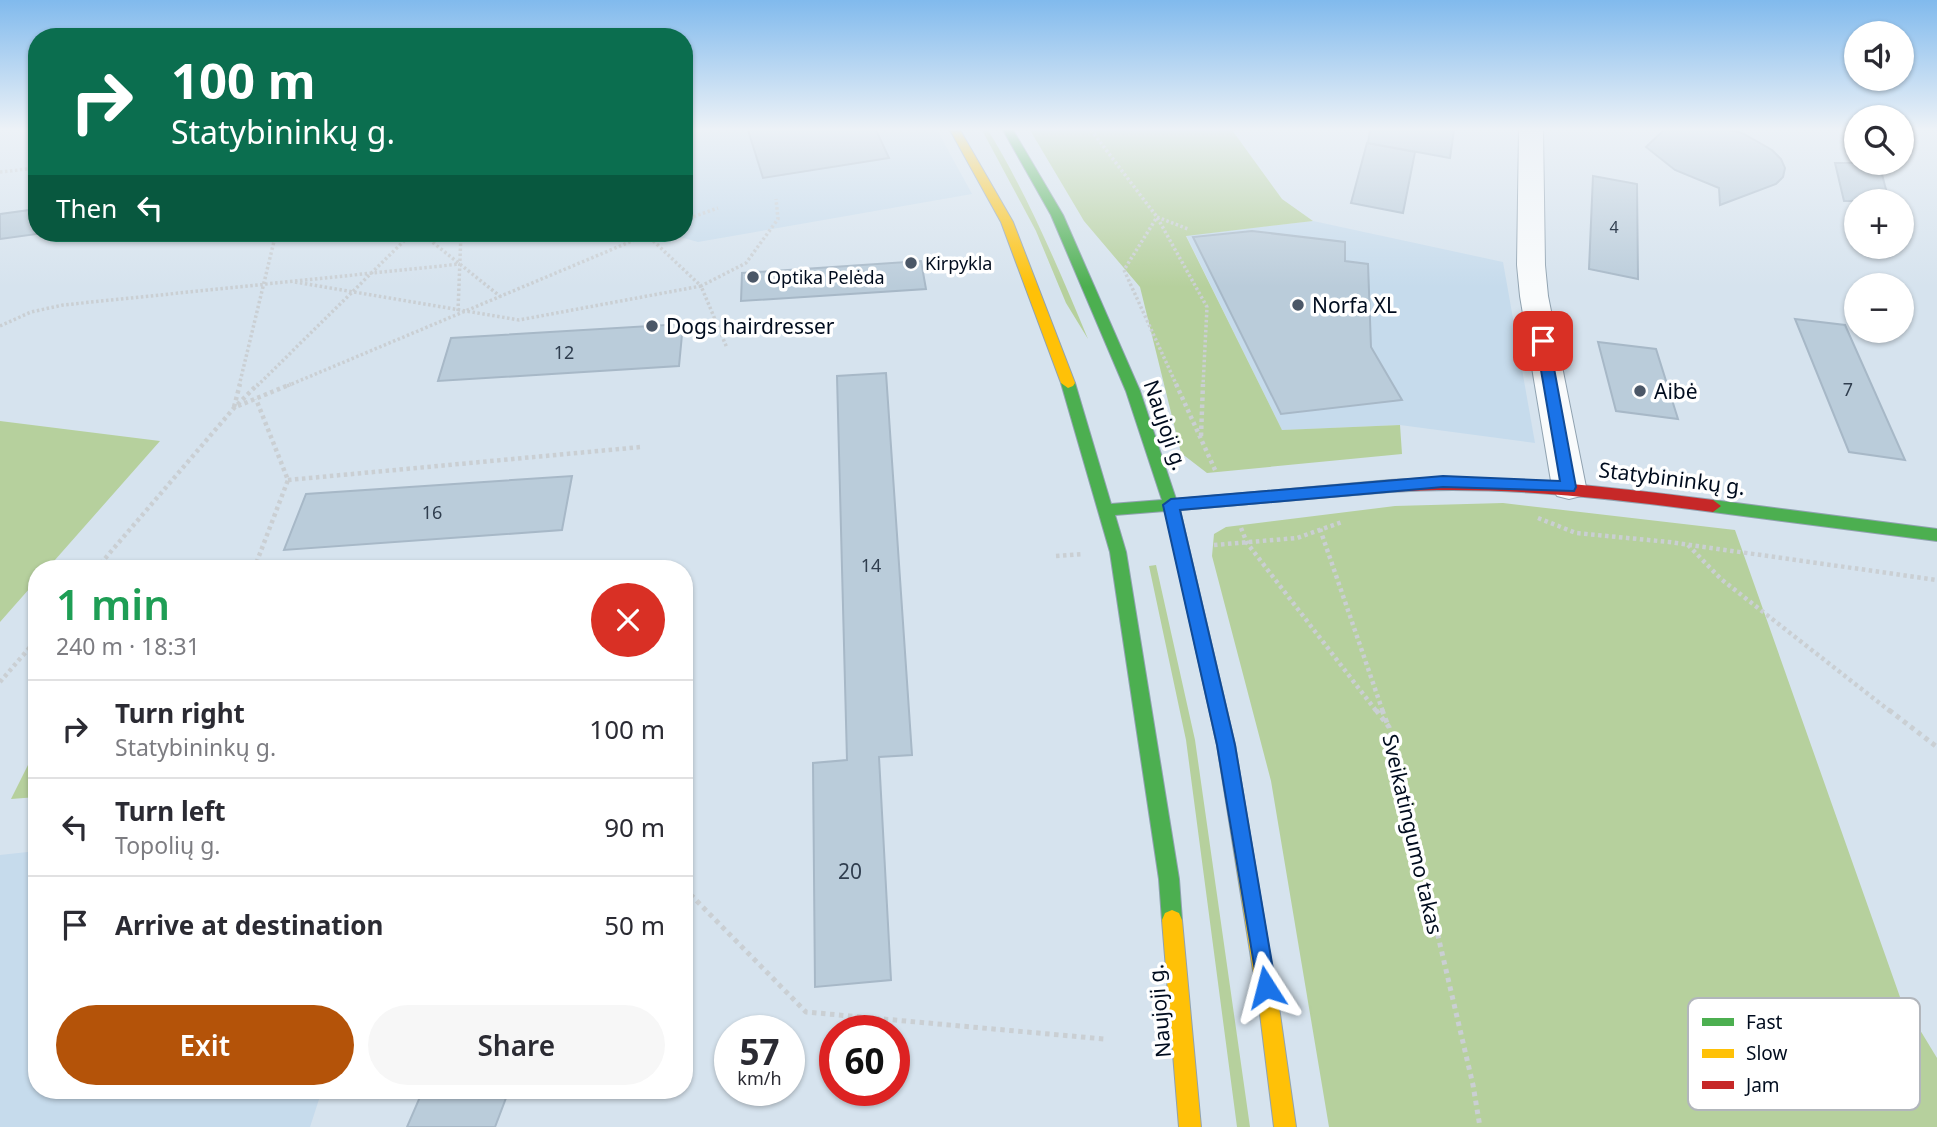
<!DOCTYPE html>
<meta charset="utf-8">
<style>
:root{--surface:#fff;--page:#f7f7f7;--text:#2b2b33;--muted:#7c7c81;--line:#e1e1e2;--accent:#b45309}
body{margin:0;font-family:"Noto Sans",sans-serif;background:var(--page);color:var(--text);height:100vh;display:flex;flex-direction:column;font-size:26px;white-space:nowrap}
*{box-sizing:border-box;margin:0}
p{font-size:23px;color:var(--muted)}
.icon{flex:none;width:38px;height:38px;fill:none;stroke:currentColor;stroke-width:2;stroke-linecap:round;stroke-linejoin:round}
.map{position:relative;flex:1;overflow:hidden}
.drawer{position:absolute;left:28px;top:560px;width:665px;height:539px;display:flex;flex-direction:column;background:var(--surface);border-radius:28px;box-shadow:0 2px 5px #0004}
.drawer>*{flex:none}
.hud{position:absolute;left:28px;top:28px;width:665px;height:214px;border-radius:28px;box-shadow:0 2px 5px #0004;background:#0b6e4f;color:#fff;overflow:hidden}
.fabs{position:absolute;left:1844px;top:21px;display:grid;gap:14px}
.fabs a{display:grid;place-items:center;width:70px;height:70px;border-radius:50%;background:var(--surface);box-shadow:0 2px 5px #0004;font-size:35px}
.speed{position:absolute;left:714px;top:1015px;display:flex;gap:14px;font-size:35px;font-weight:700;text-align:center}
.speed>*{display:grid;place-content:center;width:91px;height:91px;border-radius:50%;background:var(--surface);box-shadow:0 2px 5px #0004;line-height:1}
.speed small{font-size:18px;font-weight:400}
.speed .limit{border:10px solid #d22;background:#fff;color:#111}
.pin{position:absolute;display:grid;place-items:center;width:60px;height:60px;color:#fff;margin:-30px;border-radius:14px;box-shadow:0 4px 10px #0006}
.me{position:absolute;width:77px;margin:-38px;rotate:351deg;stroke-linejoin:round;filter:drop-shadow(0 0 5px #0008)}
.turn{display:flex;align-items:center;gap:24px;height:147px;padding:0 28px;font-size:32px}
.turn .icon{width:91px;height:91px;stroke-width:2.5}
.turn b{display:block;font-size:49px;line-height:60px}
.then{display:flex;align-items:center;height:66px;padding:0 28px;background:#0003;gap:14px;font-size:26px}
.round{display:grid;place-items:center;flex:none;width:74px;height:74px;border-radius:37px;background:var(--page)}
.overview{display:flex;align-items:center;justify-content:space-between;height:119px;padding:0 28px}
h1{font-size:42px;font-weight:600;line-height:52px;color:#1e9e55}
.primary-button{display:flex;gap:14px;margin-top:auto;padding:14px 28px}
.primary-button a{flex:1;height:80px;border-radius:42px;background:var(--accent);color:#fff;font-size:28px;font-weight:600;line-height:80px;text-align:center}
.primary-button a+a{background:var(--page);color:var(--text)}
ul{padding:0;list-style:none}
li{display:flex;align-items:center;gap:21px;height:98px;padding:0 28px;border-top:2px solid var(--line)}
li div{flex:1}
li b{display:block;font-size:26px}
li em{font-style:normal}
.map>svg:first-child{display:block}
.built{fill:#c6dbec}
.green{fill:#b6d09d}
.building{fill:#baccda;stroke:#a7b8c7;stroke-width:2}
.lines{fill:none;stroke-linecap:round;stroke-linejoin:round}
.street-casing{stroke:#90a2b0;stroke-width:2}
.fast-casing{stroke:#90a2b0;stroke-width:2}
.slow-casing{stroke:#90a2b0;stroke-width:2}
.jam-casing{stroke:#90a2b0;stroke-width:2}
.path-far2{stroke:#cacfd3;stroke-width:3.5;stroke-dasharray:2.5 2.5;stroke-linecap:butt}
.path-far1{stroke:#cacfd3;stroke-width:4.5;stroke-dasharray:3.5 3.5;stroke-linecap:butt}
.path{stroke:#cacfd3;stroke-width:5;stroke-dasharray:4.5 4.5;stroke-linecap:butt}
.street{fill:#f9fbfc;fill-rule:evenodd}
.fast{fill:#4caf50;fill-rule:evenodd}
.slow{fill:#ffc107;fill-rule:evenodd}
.jam{fill:#c62828;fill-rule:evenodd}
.route{fill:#1a73e8;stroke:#114b97;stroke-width:2}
.poi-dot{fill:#4b5767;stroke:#fff;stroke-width:2.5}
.labels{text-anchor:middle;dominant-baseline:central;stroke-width:7;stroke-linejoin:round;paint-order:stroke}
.far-number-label{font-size:16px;fill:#303e4f}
.far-poi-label{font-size:18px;fill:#000c1e;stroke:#fff;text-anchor:start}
.number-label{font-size:18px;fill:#303e4f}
.poi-label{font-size:21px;fill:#000c1e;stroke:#fff;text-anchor:start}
.street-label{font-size:21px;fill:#000c1e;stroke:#fff}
.near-number-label{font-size:21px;fill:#303e4f}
.key{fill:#fff;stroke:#b2b6bc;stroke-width:2}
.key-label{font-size:19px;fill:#000c1e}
</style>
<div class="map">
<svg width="1937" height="1127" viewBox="0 0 1937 1127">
<rect width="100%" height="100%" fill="#d6e3ee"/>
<!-- built -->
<path class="built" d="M684,130H937L972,194L698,242L665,233H684Z
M1313,221L1503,262L1535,443L1400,425L1282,430L1186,235Z
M37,851V1090H322L310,1127H0V855Z"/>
<!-- green -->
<path class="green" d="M982,130H988C1028,196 1058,267 1088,339L1066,303L1036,231Z
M1030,130H1232L1282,199L1313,221L1186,236L1282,430L1400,425L1402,454L1207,473L1181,453L1140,287L1084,221Z
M0,421L160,441L47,569H37V580L0,622Z
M1503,503L1735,530L1900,997L1937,1058V1127H1329L1271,781L1212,556L1214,534L1226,527L1395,506Z
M1156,565L1195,740L1250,1127H1237L1186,740L1149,566Z
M37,747V797L11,799Z"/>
<!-- building -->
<path class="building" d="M748,130H876L889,158L763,178Z
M1370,130H1454L1450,158L1368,143Z
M1664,130H1729L1742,133L1772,150L1781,159L1785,168L1783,177L1776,184L1720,205L1719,188L1675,170L1646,147Z
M1367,143L1415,152L1403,213L1351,203Z
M1835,163H1879L1889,201H1844Z
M1593,176L1637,184L1638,279L1589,269Z
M37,209V234L0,239V214Z
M1252,231L1345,242V261L1368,264L1371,347L1402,400L1281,414L1193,237Z
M921,261L926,289L741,301L742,273Z
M1795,319L1845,325L1905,460L1849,452Z
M683,324L679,366L438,381L451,338Z
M1598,342L1656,349L1678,419L1616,411Z
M886,373L912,755L879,757L891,980L815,987L813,763L847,760L837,376Z
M572,476L562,530L284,550L306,494Z
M423,1090H509L495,1127H407Z"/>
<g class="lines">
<defs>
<path id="street" d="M1519,130H1543L1545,265L1548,296L1586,487L1581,496L1569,499L1557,496L1552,487L1520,296L1517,265Z"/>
<path id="fast" d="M1003,130H1013L1063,215L1140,391L1176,499L1390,480L1397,486L1390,492L1180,510L1196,578L1194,582H1182L1180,578L1165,511L1115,515L1126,552L1179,879L1182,920L1179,927L1172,930L1165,927L1162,920L1159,879L1110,552L1061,383L1063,380L1068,378L1075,383L1111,504L1162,500L1126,391L1051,215Z
M1713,500L1937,529V541L1713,512L1705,506Z"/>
<path id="slow" d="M950,130H960L1013,222L1075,383L1073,386L1068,388L1061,383L1001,222Z
M1188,572L1194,574L1196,578L1235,745L1280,1014L1296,1127H1274L1260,1014L1217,745L1180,578L1182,574Z
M1172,910L1179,913L1182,920L1201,1127H1179L1162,920L1165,913Z"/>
<path id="jam" d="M1431,478C1526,477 1619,488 1713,500L1721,506L1713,512C1605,498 1499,485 1390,492L1383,486L1390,480Z"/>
</defs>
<!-- street casing -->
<use href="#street" class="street-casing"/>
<!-- fast casing -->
<use href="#fast" class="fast-casing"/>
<!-- slow casing -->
<use href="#slow" class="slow-casing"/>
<!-- jam casing -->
<use href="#jam" class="jam-casing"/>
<!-- path-far2 -->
<path class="path-far2" d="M1091,130L1157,217L1207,307L1203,386
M0,172L37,168
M684,220L718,208
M421,233L501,297
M646,234L701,286L746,263L778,219L776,199
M295,282L519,320L701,286L727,348
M458,311L461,233
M0,326L31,312L63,305L460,264
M239,386L276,233
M257,386L412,233
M287,386L651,233
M1177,386L1124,270L1157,217L1188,229"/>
<!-- path-far1 -->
<path class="path-far1" d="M1176,384L1216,472
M238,406L291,384
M234,407L240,384
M1201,436L1203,384
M288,480L641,447
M1538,518L1576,533L1669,542L1937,580
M1241,528L1247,543L1377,712
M1320,529L1383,712
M1214,545L1297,538L1342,522
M1688,545L1721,579L1891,712
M1056,556L1083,554
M96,569L234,408L258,384
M254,569L288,480L256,399
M0,682L37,639"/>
<!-- path -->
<path class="path" d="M1376,710L1389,727L1473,1085L1480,1127
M1382,710L1387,723
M1889,710L1937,747
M684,888L806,1012L1104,1039"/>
<!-- street -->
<use href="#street" class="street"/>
<!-- fast -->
<use href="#fast" class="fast"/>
<!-- slow -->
<use href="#slow" class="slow"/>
<!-- jam -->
<use href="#jam" class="jam"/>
</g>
<!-- sky -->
<linearGradient id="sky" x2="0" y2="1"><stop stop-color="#81baed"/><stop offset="0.45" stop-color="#edf2f7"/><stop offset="1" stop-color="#edf2f7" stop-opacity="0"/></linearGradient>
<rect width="1937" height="287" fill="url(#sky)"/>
<!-- route -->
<path class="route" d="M1543,337L1549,341L1576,487L1574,491L1443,487L1180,510L1235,745L1276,987L1273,994L1266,997L1259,994L1217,745L1163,505L1171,499L1443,476L1560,481L1536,341Z"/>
<!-- markers -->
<g class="poi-dot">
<circle cx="911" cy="263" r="7"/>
<circle cx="753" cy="277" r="7"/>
<circle cx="1298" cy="305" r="7"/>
<circle cx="652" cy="326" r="7"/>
<circle cx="1640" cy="391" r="7"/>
</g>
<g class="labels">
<!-- far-number labels -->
<g class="far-number-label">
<text x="1614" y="227">4</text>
</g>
<!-- far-poi labels -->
<g class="far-poi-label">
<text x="925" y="263">Kirpykla</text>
<text x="767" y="277">Optika Pelėda</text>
</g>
<!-- number labels -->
<g class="number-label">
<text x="564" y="352">12</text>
<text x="1848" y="389">7</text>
<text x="432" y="512">16</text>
<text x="871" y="565">14</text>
</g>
<!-- poi labels -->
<g class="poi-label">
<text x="1312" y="305">Norfa XL</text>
<text x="666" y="326">Dogs hairdresser</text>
<text x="1654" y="391">Aibė</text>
</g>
<!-- street labels -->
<g class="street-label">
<text transform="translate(1166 425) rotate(71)">Naujoji g.</text>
<text transform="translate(1672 478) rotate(7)">Statybininkų g.</text>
<text transform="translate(1413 834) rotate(77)">Sveikatingumo takas</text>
<text transform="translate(1159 1011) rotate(-95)">Naujoji g.</text>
</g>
<!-- near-number labels -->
<g class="near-number-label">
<text x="850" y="871">20</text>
</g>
</g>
<!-- legend -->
<rect x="1688" y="998" width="232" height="112" rx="10" class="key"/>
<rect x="1702" y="1018" width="32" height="8" fill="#4caf50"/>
<rect x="1702" y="1049" width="32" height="9" fill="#ffc107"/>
<rect x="1702" y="1081" width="32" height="8" fill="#c62828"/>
<g class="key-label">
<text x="1746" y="1029">Fast</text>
<text x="1746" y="1060">Slow</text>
<text x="1746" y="1092">Jam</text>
</g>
</svg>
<div class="fabs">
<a><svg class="icon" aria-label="sound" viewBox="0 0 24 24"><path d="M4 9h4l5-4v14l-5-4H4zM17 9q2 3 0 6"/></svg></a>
<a><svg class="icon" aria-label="search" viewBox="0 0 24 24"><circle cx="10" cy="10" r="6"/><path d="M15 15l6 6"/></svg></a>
<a>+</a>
<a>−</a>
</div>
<div class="speed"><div>57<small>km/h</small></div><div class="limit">60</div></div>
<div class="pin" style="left:1543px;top:341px;background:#d93025"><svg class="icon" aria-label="arrive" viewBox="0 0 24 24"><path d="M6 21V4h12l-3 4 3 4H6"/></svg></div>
<svg class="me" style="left:1266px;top:987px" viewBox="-20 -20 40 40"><path d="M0-17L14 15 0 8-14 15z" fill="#1a73e8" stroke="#fff" stroke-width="4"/></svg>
<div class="hud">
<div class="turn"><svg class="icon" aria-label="right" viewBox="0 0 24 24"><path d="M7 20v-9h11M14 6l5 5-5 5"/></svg><div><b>100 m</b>Statybininkų g.</div></div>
<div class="then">Then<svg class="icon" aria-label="left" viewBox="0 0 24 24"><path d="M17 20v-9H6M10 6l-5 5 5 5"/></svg></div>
</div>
<section class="drawer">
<div class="overview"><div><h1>1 min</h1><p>240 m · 18:31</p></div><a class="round" style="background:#d93025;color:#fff"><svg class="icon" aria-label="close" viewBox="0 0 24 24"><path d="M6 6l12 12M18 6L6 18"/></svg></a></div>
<ul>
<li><svg class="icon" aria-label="right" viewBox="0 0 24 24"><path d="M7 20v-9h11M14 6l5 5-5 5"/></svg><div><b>Turn right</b><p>Statybininkų g.</p></div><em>100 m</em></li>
<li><svg class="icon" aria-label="left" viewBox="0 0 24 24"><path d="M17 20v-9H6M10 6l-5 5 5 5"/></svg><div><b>Turn left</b><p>Topolių g.</p></div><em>90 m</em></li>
<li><svg class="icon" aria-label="arrive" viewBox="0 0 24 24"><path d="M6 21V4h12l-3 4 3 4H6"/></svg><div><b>Arrive at destination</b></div><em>50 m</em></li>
</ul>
<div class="primary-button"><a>Exit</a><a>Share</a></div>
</section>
</div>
